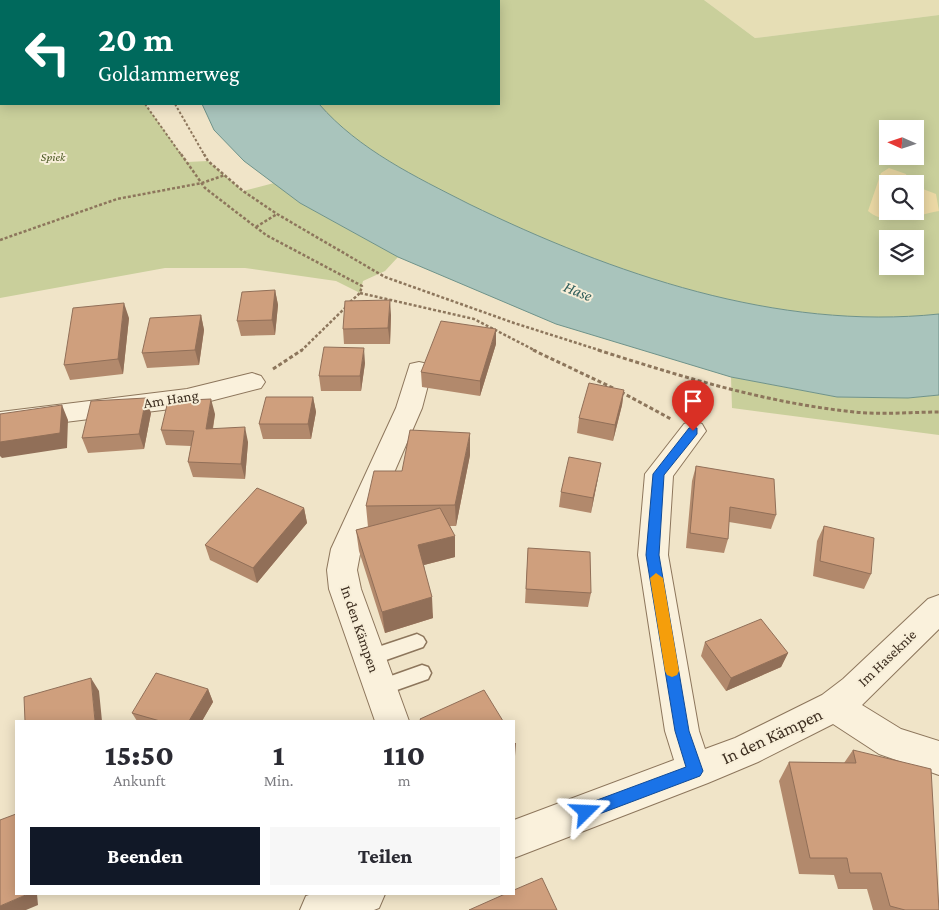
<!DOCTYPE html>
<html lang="de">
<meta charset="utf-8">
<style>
:root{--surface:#fff;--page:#f7f7f7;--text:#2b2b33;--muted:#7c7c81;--accent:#111827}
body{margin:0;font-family:"Crimson Pro",serif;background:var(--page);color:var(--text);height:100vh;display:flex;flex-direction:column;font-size:19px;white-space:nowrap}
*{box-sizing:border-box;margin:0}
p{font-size:16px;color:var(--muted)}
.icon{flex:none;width:28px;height:28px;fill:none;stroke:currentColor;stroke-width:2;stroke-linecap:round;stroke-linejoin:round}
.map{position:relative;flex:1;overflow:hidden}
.sheet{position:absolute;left:15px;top:720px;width:500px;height:175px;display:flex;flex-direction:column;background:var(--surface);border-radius:0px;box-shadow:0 2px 12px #0003}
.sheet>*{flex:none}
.top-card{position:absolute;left:0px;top:0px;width:500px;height:105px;box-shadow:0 2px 12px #0003;background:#00695c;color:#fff;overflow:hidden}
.needle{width:32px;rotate:273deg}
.buttons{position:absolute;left:879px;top:120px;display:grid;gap:10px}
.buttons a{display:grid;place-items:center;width:45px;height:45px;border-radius:0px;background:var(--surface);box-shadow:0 2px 12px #0003;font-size:25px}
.pin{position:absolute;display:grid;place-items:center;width:42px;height:42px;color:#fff;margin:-51px -21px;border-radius:50% 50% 50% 0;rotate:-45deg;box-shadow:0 0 5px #0007}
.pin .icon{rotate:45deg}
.me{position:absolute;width:55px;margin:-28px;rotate:69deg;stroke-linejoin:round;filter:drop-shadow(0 0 4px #0008)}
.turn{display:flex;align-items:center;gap:18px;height:105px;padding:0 15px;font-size:22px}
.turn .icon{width:65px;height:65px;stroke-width:2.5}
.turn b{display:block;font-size:35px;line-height:42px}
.eta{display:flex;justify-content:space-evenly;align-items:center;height:85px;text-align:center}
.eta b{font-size:30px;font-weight:800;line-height:35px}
.primary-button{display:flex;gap:10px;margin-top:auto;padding:10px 15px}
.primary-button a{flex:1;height:58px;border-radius:0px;background:var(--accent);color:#fff;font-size:20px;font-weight:800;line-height:58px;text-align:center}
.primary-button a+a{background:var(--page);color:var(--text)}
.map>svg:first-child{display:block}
.farmland{fill:#e6deb5}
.green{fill:#c9cf9b;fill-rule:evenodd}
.sand{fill:#ecd9a5}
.water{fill:#a9c4bc;stroke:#6f938a}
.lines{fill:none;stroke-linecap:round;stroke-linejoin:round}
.lane-casing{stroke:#8d765c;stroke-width:3}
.street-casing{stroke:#8d765c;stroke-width:2}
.path-far2{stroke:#8d765c;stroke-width:2;stroke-dasharray:2.5 2;stroke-linecap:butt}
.path-far1{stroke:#8d765c;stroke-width:2.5;stroke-dasharray:3 2;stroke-linecap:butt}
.path{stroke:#8d765c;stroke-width:3;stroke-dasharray:4 2.5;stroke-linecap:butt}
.lane{fill:#faf1dc;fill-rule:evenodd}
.street{fill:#faf1dc;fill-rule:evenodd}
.wall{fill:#b2896c}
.shaded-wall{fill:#916f58}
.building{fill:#cf9f7d;stroke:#916f58}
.route{fill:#1a73e8;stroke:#114b97}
.slow{fill:#f59e0b}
.labels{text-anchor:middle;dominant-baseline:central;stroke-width:4;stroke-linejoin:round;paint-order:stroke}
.far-park-label{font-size:12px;font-style:italic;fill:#4d5a26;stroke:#f7eed8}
.street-label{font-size:15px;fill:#3d2e20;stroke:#f7eed8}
.water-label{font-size:16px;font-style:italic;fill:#2f5d5a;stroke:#f7eed8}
.near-street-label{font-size:18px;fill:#3d2e20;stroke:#f7eed8}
</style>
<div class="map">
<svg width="939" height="910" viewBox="0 0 939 910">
<rect width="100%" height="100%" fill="#f0e4c8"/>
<!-- farmland -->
<path class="farmland" d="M704,0H939V15L755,38Z"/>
<!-- green -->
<path class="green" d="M225,0H704L755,38L939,15V314C777,331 613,274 469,204C416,177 359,150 319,104H499V1ZM888,129H915V156H888ZM888,184H915V211H888ZM888,239H915V266H888Z
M0,98L1,104H145L187,162L208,161L243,191L274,183L300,203L398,257L385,271L363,281L360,293L336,281L245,268H165L0,298Z
M731,377L837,397L908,398L939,395V435L732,408Z"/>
<!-- sand -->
<path class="sand" d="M889,168L906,174L909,184H888V211H915V186L936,194L939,211C917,215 886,227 868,211L881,173Z"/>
<!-- water -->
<path class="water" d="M202,104H319C359,150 416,177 469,204C613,274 777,331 939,314V395L908,398L837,397L731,377L556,324L398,257L300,203L244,161L214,130Z"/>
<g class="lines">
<defs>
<path id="lane" d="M417,634L423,637L426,642L423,647L369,666L363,664L360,658L363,652Z
M422,665L428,667L431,673L428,679L380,696L374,694L371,688L374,682Z"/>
<path id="street" d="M419,362L428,364L432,370L422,408L361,549L357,570L361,589L409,721H375L329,589L327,570L331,549L396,408L410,364Z
M252,373L261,376L265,382L261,388L187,407L0,430V412L187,389Z
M693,421L702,424L706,431L673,476L668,555L699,731L705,749L735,738L822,695L843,679L928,599L939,595V629L862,705L901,729L939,741V775L879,754L833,724L758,762L708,783L514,858V820L674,760L665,731L638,555L645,474L684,424Z
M312,894H385L379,908L374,910H300L306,896Z"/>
</defs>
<!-- lane casing -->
<use href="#lane" class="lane-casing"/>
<!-- street casing -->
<use href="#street" class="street-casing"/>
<!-- path-far2 -->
<path class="path-far2" d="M145,104L182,156
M175,104L205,156"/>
<!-- path-far1 -->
<path class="path-far1" d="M181,154L205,188L266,235L362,286L360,293L350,302
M204,154L208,161L243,191L277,214L385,277L514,323L602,351
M256,227L277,214
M0,240L117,199L202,183L225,175
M360,293L474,319L536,351
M301,351L346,307"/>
<!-- path -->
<path class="path" d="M533,350L613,388
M598,350C683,377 766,403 855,412C882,415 911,412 939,412
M273,369L302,350
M621,392L671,419"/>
<!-- lane -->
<use href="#lane" class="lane"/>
<!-- street -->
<use href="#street" class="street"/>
</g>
<!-- wall -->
<path class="wall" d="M275,290L278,305L275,335L241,336L237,321Z
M201,315L204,330L199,365L147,368L142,353Z
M391,315L390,344H344L343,329Z
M129,318L123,374L70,380L64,365Z
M496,344L480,396L422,387L421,372Z
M365,363L361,391H321L319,376Z
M624,390L622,405L613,441L577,433L579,418Z
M313,397L316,412L311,439H263L259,424Z
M151,413L144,449L88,453L82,438Z
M215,414L213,429L248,442L245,479L193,477L188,462L191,446L166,445L161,430Z
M470,455L456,526H450L455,557L424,565L433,618L385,633L359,551L356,530L368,527L366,506L402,471Z
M696,466L776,515L771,529L729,522L728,539L724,553L686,548L692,481Z
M598,478L591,513L559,507L561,492Z
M304,508L307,523L257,583L210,560L205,545Z
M824,526L871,574L864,589L813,576L817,541Z
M528,548L591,593L588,607L525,603Z
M705,642L788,653L781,667L726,691L701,656Z
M208,689L213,702L202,721H137L132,713Z
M853,750L939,910H873L867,889H838L834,875L799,874L779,781L789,762L844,763Z"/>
<!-- shaded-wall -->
<path class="shaded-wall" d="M275,290L278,305L275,335L272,320Z
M390,300L391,315L390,344L388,328Z
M124,303L129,318L123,374L118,359Z
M201,315L204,330L199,365L195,350Z
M496,329V344L480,396V381Z
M364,348L365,363L361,391L360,376Z
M624,390L622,405L613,441L615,425Z
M313,397L316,412L311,439L308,424Z
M146,398L151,413L144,449L139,434Z
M211,399L215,414L210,444L206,429Z
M62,405L68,420L67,448L2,458L0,456V442Z
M245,427L248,442L245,479L241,464Z
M470,433V455L456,526L455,505Z
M601,463L591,513L593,498Z
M304,508L307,523L257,583L253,568Z
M455,536V557L420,566L418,545Z
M432,597L433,618L385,633L382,612Z
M788,653L781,667L726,691L731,678Z
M91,678L99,691L102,721H95Z
M208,689L213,702L202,721H189Z
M514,743H516L515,756H514Z
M28,894H37L38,905L26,910H0V906Z"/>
<!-- building -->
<path class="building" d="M275,290L272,320L237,321L242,292Z
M390,300L388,328L343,329L345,301Z
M124,303L118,359L64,365L73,308Z
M201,315L195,350L142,353L150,318Z
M441,321L496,329L480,381L421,372Z
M324,347L364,348L360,376H319Z
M589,383L624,390L615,425L579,418Z
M266,397H313L308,424H259Z
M146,398L139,434L82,438L91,401Z
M211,399L206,429L245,427L241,464L188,462L194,431L161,430L168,401Z
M62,405L60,433L0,442V414Z
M410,430L470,433L455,505L366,506L374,471H402Z
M569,457L601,463L593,498L561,492Z
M696,466L774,479L776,515L730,507L728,539L690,533Z
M257,488L304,508L253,568L205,545Z
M440,508L455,536L418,545L432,597L382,612L356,530Z
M824,526L874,538L871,574L820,561Z
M528,548L590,552L591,593L526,589Z
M761,619L788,653L731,678L705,642Z
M156,673L208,689L189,721H160L132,713Z
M91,678L95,721H25L24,697Z
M484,690L503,721H421L420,719Z
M853,750L931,769L939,910H905L890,906L881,873H850L847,858H810L789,762L856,763Z
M16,814V894H28L0,906V820Z
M542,878L557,910H469L505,894H514V890Z"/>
<!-- route -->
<path class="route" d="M693,427L697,428V434L664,475L659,555L689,731L703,771L700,776L586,819L581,817L579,812L581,806L686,767L675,731L646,555L653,474L689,428Z"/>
<!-- slow -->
<path class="slow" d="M656,573L663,578L679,671L677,675L672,677L667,675L665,671L650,578Z"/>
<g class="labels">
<!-- far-park labels -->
<g class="far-park-label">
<text x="53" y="157">Spiek</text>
</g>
<!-- street labels -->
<g class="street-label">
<text transform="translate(171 399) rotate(-9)">Am Hang</text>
<text transform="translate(360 629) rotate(71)">In den Kämpen</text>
<text transform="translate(887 658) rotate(-44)">Im Haseknie</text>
</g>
<!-- water labels -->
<g class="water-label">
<text transform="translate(578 291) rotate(22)">Hase</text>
</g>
<!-- near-street labels -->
<g class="near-street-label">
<text transform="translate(772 736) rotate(-25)">In den Kämpen</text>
</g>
</g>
</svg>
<div class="buttons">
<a><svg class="needle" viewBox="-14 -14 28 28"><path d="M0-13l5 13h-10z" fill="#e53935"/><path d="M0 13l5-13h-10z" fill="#7c7c81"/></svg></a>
<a><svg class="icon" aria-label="search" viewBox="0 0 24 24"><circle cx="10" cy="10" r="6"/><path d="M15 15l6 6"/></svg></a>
<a><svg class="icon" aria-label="layers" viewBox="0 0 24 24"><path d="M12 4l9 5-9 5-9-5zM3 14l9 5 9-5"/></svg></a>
</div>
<div class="pin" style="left:693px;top:431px;background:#d93025"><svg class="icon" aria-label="arrive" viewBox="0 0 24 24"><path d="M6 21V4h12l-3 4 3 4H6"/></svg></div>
<svg class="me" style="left:586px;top:812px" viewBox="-20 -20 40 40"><path d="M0-17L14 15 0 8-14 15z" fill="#1a73e8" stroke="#fff" stroke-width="4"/></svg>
<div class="top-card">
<div class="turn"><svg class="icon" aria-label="left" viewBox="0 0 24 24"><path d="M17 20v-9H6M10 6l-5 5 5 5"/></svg><div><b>20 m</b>Goldammerweg</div></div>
</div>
<section class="sheet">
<div class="eta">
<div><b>15:50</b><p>Ankunft</p></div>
<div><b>1</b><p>Min.</p></div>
<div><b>110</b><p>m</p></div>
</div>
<div class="primary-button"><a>Beenden</a><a>Teilen</a></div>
</section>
</div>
